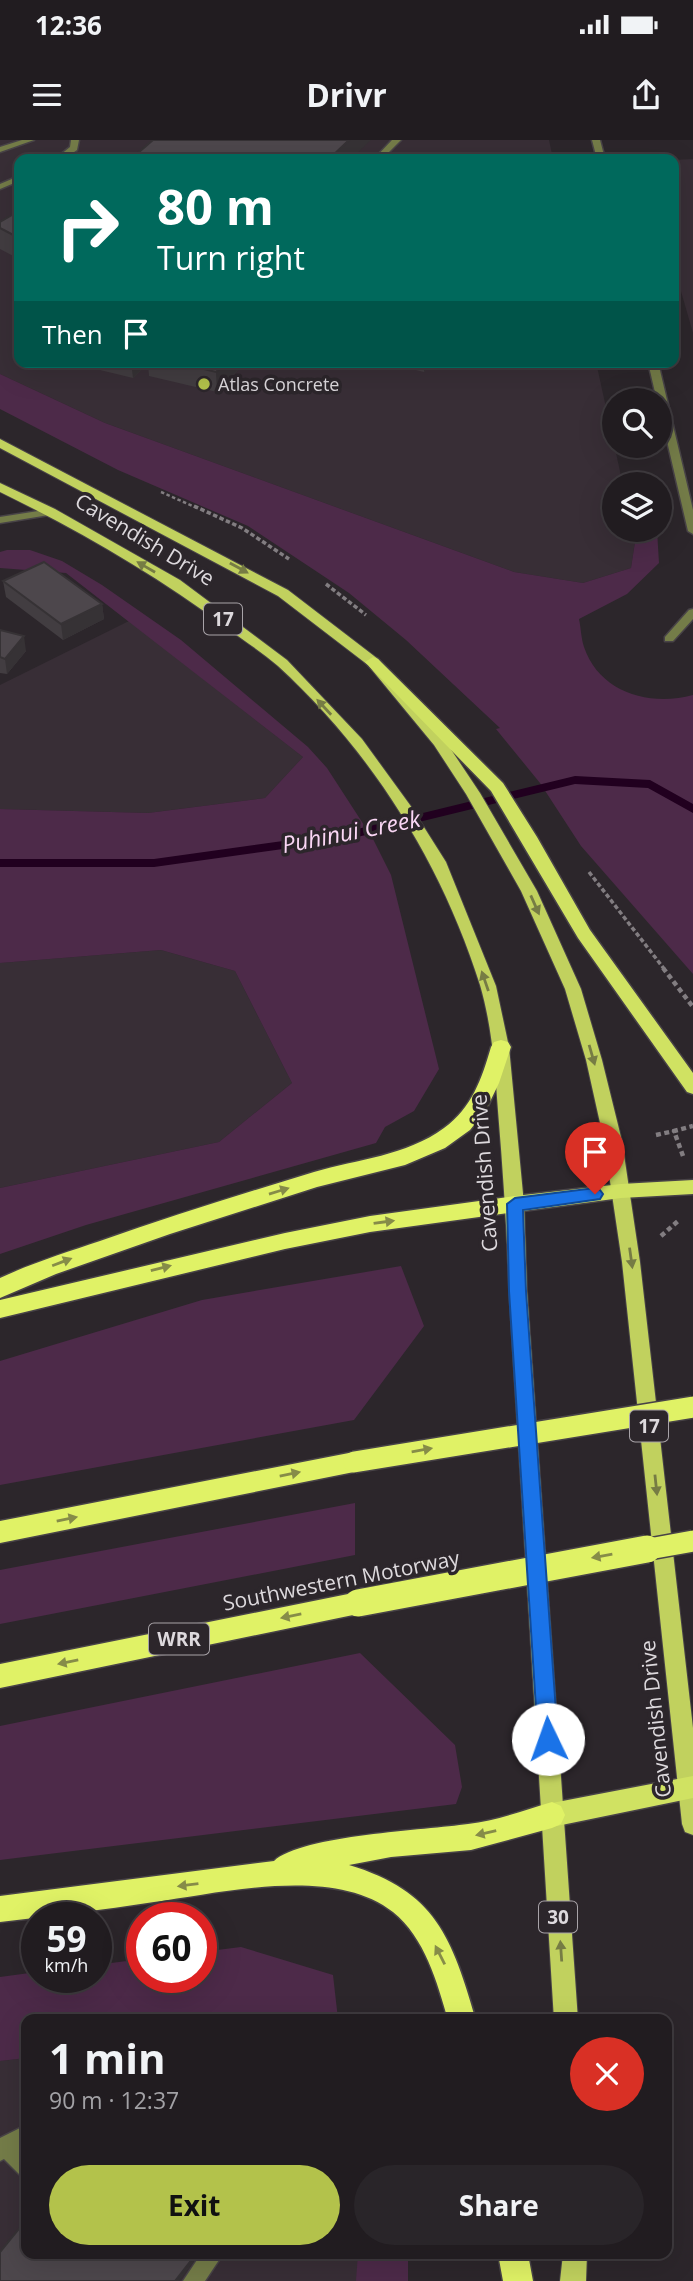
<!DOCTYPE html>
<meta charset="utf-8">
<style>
:root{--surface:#211c20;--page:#292529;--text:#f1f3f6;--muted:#a2a1a5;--line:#3e3a3e;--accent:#b3c24b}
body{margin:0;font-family:"Open Sans",sans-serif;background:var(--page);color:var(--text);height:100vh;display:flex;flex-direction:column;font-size:26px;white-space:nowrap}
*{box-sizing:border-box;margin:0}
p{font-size:23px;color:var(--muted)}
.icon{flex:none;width:38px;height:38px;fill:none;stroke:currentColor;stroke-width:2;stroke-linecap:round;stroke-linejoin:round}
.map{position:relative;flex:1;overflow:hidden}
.drawer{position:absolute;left:21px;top:1874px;width:651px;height:245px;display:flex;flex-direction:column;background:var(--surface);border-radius:14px;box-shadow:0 7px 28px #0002,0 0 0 2px var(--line)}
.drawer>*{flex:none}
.guide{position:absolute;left:14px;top:14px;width:665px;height:214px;border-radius:14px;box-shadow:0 7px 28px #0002,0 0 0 2px var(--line);background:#00695c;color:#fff;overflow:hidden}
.fabs{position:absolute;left:602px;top:248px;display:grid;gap:14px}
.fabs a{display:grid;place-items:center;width:70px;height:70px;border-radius:50%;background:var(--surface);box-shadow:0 7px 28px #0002,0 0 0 2px var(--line);font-size:35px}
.speed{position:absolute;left:21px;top:1762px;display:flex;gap:14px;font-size:35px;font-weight:700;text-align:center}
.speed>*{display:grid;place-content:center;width:91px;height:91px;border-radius:50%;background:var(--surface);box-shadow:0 7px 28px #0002,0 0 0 2px var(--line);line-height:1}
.speed small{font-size:18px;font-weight:400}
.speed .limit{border:10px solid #d22;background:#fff;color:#111}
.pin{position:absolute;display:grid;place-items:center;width:60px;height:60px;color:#fff;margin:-72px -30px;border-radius:50% 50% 50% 0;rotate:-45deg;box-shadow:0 0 7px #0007}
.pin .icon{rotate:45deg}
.me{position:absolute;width:77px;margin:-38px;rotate:357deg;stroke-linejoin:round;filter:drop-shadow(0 0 5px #0008)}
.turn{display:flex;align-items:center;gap:24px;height:147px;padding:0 28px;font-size:32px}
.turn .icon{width:91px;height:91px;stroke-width:2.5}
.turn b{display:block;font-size:49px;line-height:60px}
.then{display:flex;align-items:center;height:66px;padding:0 28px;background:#0003;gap:14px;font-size:26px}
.round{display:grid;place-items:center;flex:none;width:74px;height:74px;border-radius:37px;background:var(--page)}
.headline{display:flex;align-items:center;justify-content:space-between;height:119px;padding:0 28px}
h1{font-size:42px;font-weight:700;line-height:52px}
.button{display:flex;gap:14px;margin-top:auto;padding:14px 28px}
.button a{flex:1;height:80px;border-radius:42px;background:var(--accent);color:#111;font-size:28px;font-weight:700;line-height:80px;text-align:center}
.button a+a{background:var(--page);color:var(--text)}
.status{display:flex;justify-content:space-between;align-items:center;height:49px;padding:0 35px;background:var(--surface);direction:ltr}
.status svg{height:19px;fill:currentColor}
header{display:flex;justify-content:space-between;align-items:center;height:91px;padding:0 28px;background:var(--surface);font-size:32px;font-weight:700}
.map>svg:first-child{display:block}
.built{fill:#382e36}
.green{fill:#4d2a49}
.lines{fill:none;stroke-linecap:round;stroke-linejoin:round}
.stream{fill:#21001f;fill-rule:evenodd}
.service-casing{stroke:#484347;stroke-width:3}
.minor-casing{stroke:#484347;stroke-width:3}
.primary-casing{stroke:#484347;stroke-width:2}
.trunk-casing{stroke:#484347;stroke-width:3}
.motorway-casing{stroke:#484347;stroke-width:3}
.path-far2{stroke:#827d81;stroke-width:2.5;stroke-dasharray:3.5 2.5;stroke-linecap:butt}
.path-far1{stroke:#827d81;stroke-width:3.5;stroke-dasharray:4.5 2.5;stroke-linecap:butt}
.path{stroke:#827d81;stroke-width:4.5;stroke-dasharray:5 3.5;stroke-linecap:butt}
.service{fill:#747c48;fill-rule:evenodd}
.minor{fill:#747c48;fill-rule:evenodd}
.primary{fill:#c1d15e;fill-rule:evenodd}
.trunk{fill:#d0e262;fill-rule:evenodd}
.motorway{fill:#e0f266;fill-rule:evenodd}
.motorway-bridge-far1-casing{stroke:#484347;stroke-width:24;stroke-linecap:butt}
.motorway-bridge-casing{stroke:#484347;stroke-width:30;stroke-linecap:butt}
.motorway-bridge-far1{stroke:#e0f266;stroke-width:21}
.motorway-bridge{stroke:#e0f266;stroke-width:27}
.wall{fill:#423d41}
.shaded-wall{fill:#363235}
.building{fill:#4d474c;stroke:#363235;stroke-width:2}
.oneway{fill:#767c44}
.oneway2{fill:#868c48}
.route{fill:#1a73e8;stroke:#114b97;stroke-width:2}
.poi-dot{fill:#b3c24b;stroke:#2c262b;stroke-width:2.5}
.labels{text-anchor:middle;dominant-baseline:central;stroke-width:7;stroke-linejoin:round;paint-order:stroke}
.far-poi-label{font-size:18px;fill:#ddd9dd;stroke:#2c262b;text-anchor:start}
.shield{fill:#2c262b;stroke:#a8a3a8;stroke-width:2}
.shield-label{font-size:19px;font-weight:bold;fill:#ddd9dd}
.street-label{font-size:21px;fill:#ddd9dd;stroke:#2c262b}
.water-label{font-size:23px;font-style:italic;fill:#fad7f5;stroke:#2c262b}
</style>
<div class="status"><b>12:36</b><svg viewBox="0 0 49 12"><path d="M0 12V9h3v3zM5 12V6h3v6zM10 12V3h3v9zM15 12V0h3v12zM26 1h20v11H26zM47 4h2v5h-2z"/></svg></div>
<header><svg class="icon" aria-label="menu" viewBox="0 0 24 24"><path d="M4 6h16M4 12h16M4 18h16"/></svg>Drivr<svg class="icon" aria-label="share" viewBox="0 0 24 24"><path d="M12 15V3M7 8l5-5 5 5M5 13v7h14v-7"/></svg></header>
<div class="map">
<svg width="693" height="2141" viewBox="0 0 693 2141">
<rect width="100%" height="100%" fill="#2c262b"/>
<!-- built -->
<path class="built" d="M0,0H549L553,19H19V222H596L623,345H614V390H633L635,402L631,428L583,443L514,432L105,283L0,234Z
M693,19V193L674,127V20Z
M129,481L303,617L265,658L148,673L0,669V545Z
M161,810L235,831L292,943L219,1002L0,1048V823Z
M26,1918V2114H379L381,2141H0V1921Z"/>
<!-- green -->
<path class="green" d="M0,234L105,283L514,432L583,443L631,428L635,402L633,390H657L659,423L627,454L579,479C581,488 581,498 584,507C599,552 649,567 693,555V834L581,706L540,643L496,589L500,588L406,500L349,453L248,386L118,330L0,269Z
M7,410H30L62,421L102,445L181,500L308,607L327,628L373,699L391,735L439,929L414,971L385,987L376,1003L86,1085L0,1114V1048L219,1002L292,943L235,831L161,810L0,823V669L148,673L265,658L303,617L66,433L0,428V412Z
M401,1126L424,1186L354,1280L0,1345V1221L202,1160Z
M355,1363V1415L0,1484V1430Z
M360,1513L455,1605L462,1647L456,1664L0,1720V1586Z
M241,1807L333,1835L338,1879L26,1880V1918L0,1921V1837L37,1832V1838H96V1825L142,1819V1838H201V1812Z
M358,2114H408V2141H356Z"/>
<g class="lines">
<!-- stream -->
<path class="stream" d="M575,636L650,640L693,664V673L648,648L575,644L341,701L154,727H0V719H154L341,693Z"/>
<defs>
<path id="service" d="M22,0H34L0,12V7Z
M71,0H79L77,10L64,19H55L70,7Z
M392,0H401L382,19H374Z
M19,36V41L0,49V44Z
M26,1985V2004L20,2008L26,2014V2037L19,2034L4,2019L0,2021V1998Z
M201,2114H223L205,2141H183Z"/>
<path id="minor" d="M592,0H600L605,19H597Z
M648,222H658L693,370V394L688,391L660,271V261H657Z
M51,369L55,370V374L0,383V377Z
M693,469V479L673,501H665V497L689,470Z"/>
<path id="primary" d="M0,299L288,450L378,519L444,599L480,653L537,751L581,849L602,920L622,1001L640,1122L693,1588V1695L685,1692L682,1684L622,1122L604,1001L586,920L565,849L521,751L466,654L434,605L368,525L278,456L0,308Z
M0,343L55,369L180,440L287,520L362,599L410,665L446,722L496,846L509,907L524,1064L527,1151L578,1880H554L509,1151C507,1091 503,1031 498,971C495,929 492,886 480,845C442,724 372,612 278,526C262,512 244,501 227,488C156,435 80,391 0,352Z
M563,2114H587L586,2141H560Z"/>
<path id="trunk" d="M373,517L378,519L503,643L537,697L590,790L693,933V954L687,952L578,798L491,651L368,525L365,522Z
M693,1040V1054L621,1058L515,1072L508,1069L505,1064L508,1059L515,1056L621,1044Z
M693,1636V1658L552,1687L544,1683L540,1675L544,1667L552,1663Z"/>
<path id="motorway" d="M501,900L508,902L511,907L499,943L486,970L470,990L445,1008L405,1025L317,1047L170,1094L56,1134L0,1158V1138C32,1123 67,1112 100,1101C171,1076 242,1054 314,1032C358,1019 406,1016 444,988C472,968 482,938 491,907L494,902Z
M515,1056L522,1058L525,1064L522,1070L515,1072L370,1092L285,1109L0,1178V1160L285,1093L370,1076Z
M354,1312L362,1315L366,1322L362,1329L354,1332L0,1403V1381Z
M358,1452L367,1455L370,1463L367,1471L358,1474L0,1548V1524Z
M552,1662L561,1666L565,1675L561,1684L552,1688L471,1710L391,1717L349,1725C436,1751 452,1798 476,1880H448C437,1842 425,1798 393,1772C333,1725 222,1753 154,1762C102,1770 51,1776 0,1782V1756L274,1721C302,1695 427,1690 468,1684C496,1681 525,1670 552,1662Z
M498,2114H528L533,2141H503Z"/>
</defs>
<!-- service casing -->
<use href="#service" class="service-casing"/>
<!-- minor casing -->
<use href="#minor" class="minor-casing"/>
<!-- primary casing -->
<use href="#primary" class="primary-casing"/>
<!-- trunk casing -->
<use href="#trunk" class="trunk-casing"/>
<!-- motorway casing -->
<use href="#motorway" class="motorway-casing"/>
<!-- path-far2 -->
<path class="path-far2" d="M161,352L197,368"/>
<!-- path-far1 -->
<path class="path-far1" d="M194,366L242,388L289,419
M326,444L366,475
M589,732L665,830"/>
<!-- path -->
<path class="path" d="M663,828L693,867
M656,995L674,991
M683,1016L674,991L693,986
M661,1096L678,1081"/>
<!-- service -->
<use href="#service" class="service"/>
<!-- minor -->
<use href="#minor" class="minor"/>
<!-- primary -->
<use href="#primary" class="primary"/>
<!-- trunk -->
<use href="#trunk" class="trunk"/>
<!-- motorway -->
<use href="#motorway" class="motorway"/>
<defs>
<path id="motorway-bridge-far1" d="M354,1322L693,1267
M638,1411L693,1401"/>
<path id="motorway-bridge" d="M358,1463L647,1409"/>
</defs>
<!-- motorway-bridge-far1 casing -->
<use href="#motorway-bridge-far1" class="motorway-bridge-far1-casing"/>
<!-- motorway-bridge casing -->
<use href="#motorway-bridge" class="motorway-bridge-casing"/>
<!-- motorway-bridge-far1 -->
<use href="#motorway-bridge-far1" class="motorway-bridge-far1"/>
<!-- motorway-bridge -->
<use href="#motorway-bridge" class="motorway-bridge"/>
</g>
<!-- wall -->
<path class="wall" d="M19,71V119L0,109V82Z
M67,222H246L217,252L149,236L148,223L133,238Z
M384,222H432L424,232Z
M3,441L102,464L104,479L63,500L6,457Z
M0,490L26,511L7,534L0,533Z"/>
<!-- shaded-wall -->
<path class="shaded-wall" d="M349,0H371L351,19H329Z
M131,222H148V223L133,238Z
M226,222H246L217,252L216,232Z
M424,222H432L424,232Z
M102,464L104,479L63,500L61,484Z
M24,496L26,511L7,534L5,519Z
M196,2114H200L179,2141H175Z"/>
<!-- building -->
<path class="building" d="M153,0H349L329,19H131Z
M19,71V98L0,88V82Z
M174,222H226L216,232Z
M44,422L102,464L61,484L3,441Z
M0,490L24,496L5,519L0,517Z
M26,2080V2114H196L175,2141H0V2112Z"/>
<!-- one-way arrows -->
<defs><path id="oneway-solid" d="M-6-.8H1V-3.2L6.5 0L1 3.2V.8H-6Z" transform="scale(1.75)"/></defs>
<g class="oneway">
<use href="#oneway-solid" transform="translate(146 427) rotate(-150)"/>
<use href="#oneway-solid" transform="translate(239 428) rotate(29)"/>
<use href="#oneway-solid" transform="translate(324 567) rotate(-133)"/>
<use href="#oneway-solid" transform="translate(535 765) rotate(66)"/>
<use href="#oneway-solid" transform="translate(485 841) rotate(-109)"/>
<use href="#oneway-solid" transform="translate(592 915) rotate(74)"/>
<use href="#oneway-solid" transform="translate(631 1118) rotate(82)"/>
<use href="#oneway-solid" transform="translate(656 1345) rotate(84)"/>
<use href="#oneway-solid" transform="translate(561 1811) rotate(-94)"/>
</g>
<g class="oneway2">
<use href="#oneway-solid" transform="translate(279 1051) rotate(-17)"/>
<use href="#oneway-solid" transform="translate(384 1082) rotate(-8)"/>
<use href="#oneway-solid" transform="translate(62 1122) rotate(-21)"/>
<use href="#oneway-solid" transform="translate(161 1128) rotate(-14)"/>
<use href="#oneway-solid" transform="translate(422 1310) rotate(-10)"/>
<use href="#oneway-solid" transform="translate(290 1334) rotate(-11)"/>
<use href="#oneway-solid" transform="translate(67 1379) rotate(-11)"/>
<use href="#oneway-solid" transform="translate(602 1416) rotate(170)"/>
<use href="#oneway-solid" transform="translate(291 1476) rotate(169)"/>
<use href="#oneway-solid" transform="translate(68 1522) rotate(168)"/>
<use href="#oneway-solid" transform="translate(486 1693) rotate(167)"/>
<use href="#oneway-solid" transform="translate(188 1745) rotate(173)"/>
<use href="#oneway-solid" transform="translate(440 1815) rotate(-117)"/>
</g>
<!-- route -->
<path class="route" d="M595,1048L600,1050L603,1054L600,1059L523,1070L526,1151L558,1599L555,1606L548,1608L541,1606L538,1599L509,1151L507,1064L515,1058Z"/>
<!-- markers -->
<circle class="poi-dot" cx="204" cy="244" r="7"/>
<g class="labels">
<!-- far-poi labels -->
<g class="far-poi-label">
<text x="218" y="244">Atlas Concrete</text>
</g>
<!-- shield labels -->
<g class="shield">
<rect x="204" y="463.5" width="38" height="31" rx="5"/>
<rect x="630" y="1270.5" width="38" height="31" rx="5"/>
<rect x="149" y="1483.5" width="60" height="31" rx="5"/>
<rect x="539" y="1761.5" width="38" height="31" rx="5"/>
</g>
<g class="shield-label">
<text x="223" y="479">17</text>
<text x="649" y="1286">17</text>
<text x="179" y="1499">WRR</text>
<text x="558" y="1777">30</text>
</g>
<!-- street labels -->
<g class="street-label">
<text transform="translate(145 399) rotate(31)">Cavendish Drive</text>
<text transform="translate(484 1033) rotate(-94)">Cavendish Drive</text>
<text transform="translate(341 1440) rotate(-11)">Southwestern Motorway</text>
<text transform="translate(655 1579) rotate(-96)">Cavendish Drive</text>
</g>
<!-- water labels -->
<g class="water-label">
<text transform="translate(351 691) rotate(-11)">Puhinui Creek</text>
</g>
</g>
</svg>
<div class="fabs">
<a><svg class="icon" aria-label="search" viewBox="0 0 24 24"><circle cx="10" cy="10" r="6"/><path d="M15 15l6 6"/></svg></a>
<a><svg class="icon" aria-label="layers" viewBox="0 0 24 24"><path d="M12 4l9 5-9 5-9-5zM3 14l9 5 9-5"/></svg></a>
</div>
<div class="speed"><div>59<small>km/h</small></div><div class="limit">60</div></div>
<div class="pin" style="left:595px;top:1054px;background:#d93025"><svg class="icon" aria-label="arrive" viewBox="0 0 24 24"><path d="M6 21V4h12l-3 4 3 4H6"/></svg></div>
<svg class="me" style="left:548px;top:1599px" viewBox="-20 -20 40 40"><circle r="19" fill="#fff"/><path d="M0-13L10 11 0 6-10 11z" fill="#1a73e8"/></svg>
<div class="guide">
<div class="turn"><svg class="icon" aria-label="right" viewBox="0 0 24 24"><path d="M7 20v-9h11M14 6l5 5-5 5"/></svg><div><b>80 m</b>Turn right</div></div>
<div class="then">Then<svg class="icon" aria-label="arrive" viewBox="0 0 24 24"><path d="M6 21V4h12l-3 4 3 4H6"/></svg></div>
</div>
<section class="drawer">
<div class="headline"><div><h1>1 min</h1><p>90 m · 12:37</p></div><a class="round" style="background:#d93025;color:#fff"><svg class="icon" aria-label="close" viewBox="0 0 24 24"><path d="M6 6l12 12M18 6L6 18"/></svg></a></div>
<div class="button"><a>Exit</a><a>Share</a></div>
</section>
</div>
